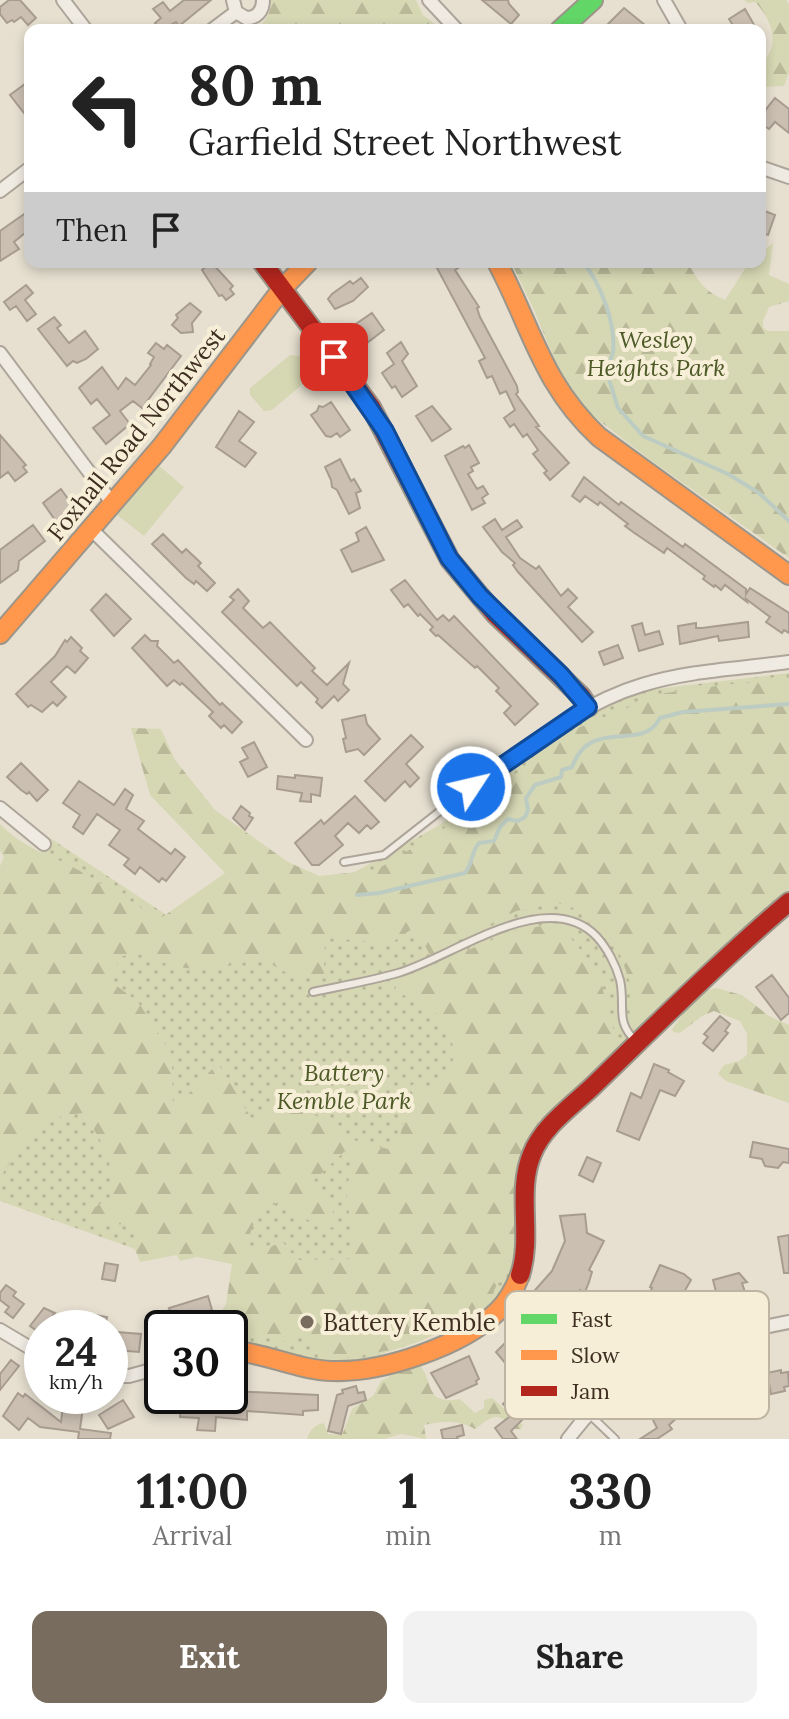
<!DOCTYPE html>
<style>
:root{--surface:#fff;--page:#f2f2f2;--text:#222;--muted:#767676;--accent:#786c5e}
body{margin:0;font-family:Lora,serif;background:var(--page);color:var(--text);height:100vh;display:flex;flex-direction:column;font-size:30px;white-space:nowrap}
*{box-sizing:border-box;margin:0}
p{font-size:26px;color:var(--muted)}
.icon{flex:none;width:44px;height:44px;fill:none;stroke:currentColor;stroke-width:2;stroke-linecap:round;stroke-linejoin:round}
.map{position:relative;height:1439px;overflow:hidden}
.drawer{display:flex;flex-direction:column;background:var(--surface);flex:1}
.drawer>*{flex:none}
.hud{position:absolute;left:24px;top:24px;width:742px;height:244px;border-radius:16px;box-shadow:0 4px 12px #0003;background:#fff;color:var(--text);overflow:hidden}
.speed{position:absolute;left:24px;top:1310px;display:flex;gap:16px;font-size:40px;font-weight:700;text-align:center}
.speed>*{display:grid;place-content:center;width:104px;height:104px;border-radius:50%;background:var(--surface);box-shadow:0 4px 12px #0003;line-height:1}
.speed small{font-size:20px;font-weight:400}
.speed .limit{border:4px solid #111;border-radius:12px;background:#fff;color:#111}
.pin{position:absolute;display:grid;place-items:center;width:68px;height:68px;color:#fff;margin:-34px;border-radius:16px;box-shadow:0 4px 12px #0006}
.me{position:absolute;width:88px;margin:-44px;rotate:55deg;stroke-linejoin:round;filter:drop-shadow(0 0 6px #0008)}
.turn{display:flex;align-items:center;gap:28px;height:168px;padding:0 32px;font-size:36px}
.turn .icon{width:104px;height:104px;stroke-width:2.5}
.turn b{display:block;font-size:56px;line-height:68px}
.then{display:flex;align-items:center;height:76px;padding:0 32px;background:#0003;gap:16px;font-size:30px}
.eta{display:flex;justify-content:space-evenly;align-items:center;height:136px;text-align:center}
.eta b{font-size:48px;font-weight:700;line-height:56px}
.primary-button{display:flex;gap:16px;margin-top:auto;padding:16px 32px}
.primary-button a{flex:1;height:92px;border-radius:16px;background:var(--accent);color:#fff;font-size:32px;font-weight:700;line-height:92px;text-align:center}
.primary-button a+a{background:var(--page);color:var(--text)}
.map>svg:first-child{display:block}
.grass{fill:url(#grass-dots)}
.forest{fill:url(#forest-firs);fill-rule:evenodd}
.pitch{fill:#d6d7b3}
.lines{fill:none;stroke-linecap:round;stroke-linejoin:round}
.stream{stroke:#bcccc2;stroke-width:4}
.building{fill:#cbbfb2;stroke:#a89c90;stroke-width:2}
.lane-casing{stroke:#ada599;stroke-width:10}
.street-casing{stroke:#ada599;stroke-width:16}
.fast-casing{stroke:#9c958a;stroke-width:22}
.slow-casing{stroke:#9c958a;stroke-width:22}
.jam-casing{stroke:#9c958a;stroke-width:22}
.lane{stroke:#efebe3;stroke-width:6}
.street{stroke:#efebe3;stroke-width:12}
.fast{stroke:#63d668;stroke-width:18}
.slow{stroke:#ff974d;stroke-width:18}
.jam{stroke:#b3261e;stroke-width:18}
.route-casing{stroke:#114b97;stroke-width:20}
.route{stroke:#1a73e8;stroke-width:14}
.poi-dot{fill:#786c5e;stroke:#f7eed8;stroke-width:3}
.labels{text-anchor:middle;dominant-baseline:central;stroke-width:8;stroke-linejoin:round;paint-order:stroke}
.park-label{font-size:24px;font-style:italic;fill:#4d5a26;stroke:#f7eed8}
.street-label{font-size:24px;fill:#3d2e20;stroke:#f7eed8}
.poi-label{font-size:24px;fill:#3d2e20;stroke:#f7eed8;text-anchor:start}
.key{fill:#f7eed8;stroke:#bfb4a1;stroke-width:2}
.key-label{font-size:22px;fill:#3d2e20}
</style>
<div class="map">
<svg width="789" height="1439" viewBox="0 0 789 1439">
<defs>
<pattern id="grass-dots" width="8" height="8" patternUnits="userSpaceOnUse" patternTransform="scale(2)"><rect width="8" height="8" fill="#d6d7b3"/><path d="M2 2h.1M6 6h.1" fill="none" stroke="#b9b99a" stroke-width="1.8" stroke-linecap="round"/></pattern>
<pattern id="forest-firs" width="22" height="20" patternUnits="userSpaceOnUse" patternTransform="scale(2)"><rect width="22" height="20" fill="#d6d7b3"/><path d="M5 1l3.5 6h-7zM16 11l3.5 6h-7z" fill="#b9b99a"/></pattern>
</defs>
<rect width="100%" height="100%" fill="#e7e0d1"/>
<!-- grass -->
<path class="grass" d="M789,673V897L643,1025L528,1138L521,1173L522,1221L514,1274L483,1313L418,1342L345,1366L330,1365L239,1344V1246L135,1237V1249L0,1201V899L28,875L50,838L203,939L344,878L438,826L584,717L639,691Z"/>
<!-- forest -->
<path class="forest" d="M271,0H416L423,15L443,30H226L233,25C238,26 242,29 246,30C262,32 272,12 271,0Z
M744,0H786L789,5V72L784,86L760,87V64C782,47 772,19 755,2L748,3Z
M773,243L769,275L789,284V301L769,307L763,321V328L768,331H789V558L649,459L588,412L561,375L534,310L511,262H688C696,280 707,293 725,300L745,269L752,262H760V254Z
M789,681V890L772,901L635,1030L630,982L615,941L585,912L558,903L516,911L430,955L415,927L391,943L325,938L324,974L296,978L260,958C224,969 180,977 148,954L122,956L109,980L138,1002L172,1054L173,1110L218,1063L253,1121C284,1101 307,1112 338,1124L342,1137L388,1149L400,1136L412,1085L416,1083L437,1089L457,1053L437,1014L395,990L398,980L513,931L559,923L598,972L618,1046L528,1133L516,1173L519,1220L511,1258L491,1296L482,1306L467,1318L395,1349L354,1357L330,1358L316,1351L313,1338L297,1329L291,1343L250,1334L239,1344L230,1343V1328H212V1326L226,1304L232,1264L197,1257L180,1261L177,1255L140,1262L135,1249L134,1224L94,1225L87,1212L111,1197L109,1155L84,1113C76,1114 65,1114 58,1118C41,1126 7,1163 0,1179V866L4,857L0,851V824C25,850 51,854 80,871C107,887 133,904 161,918L225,873L150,795L131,728L161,729L175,760L215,810L288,862L319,876L376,870L439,832L505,783L564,734L611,714L665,693L732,684ZM345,1151L354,1166L346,1187L354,1259L294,1260V1256L282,1241L267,1249L249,1251L245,1247L258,1213L278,1202L308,1220L334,1228L332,1199L313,1181Z
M716,988L742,995L769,1016L789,1025V1103L726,1081L718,1074L724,1065L739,1061L747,1055V1034L740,1021L714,1011L702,1016L680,1033L673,1032L672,1029C683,1015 697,991 716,988Z
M420,1365C434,1384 425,1405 460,1399L475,1413L484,1408V1400L492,1398L523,1425L521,1429H515C497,1411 494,1415 475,1429C459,1420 443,1421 424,1425L426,1439L401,1434L384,1439H307C309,1431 315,1424 324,1423L328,1434L342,1435L352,1409L373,1396L381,1381L399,1371Z"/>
<!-- pitch -->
<path class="pitch" d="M290,355L299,356L310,369L311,377L272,410L264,411L250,395V388Z
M158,465L184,487L144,536L117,515Z"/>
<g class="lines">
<!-- stream -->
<path class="stream" d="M583,262C601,284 616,324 613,352C612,358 608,365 606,370L618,408L643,436L728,474L759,493L789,521
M357,895L379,893L465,873C473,863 471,852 479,843L494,841L500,827L508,819L518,821L525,817L528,810L526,798L535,785L561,777L562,770L572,767C591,715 642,754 660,718L683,712L789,704"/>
</g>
<!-- building -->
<path class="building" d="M9,0H20L36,18L28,25L21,17L14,22L12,20L7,23L0,14V7Z
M184,0H211L179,26L176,22L161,30L155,23L161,18L153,9L163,2L170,11Z
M482,0H508L509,4L519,15L511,24Z
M624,8L651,30H602Z
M745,9L757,30H736L729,19Z
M25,84L30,91V108L24,113L10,95Z
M775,98L789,109V133L775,122L769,129L760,123V117Z
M760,209L775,215L768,235L760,232Z
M30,210V229L14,242L19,249L0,261V231Z
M211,262L233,286L230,289L234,294L226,300L222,295L219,296L202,270Z
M442,262H468L455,270L479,307L477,308L480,317L517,386L518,392L516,394L539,426L536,427L569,463L550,480L544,473L547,471L533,454L538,450L527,434L523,437L514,424L510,427L504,418L515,410L506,391L500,394L492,376L487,378L479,361L485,358L436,266Z
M361,278L368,287L353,301L335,309L328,299L332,294L350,281L353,284Z
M26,285L33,293L25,300L36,314L27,321L16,306L10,310L4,302Z
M190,303L201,312L192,323L193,332L181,333L172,325L178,318L176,315Z
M372,313L384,330L363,346L350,328Z
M54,317L61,325L57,328L69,343L85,331L98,349L86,359L77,363L73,361L67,366L38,329Z
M401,342L408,354L402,361L417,386L402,397L395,386L392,388L382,373L394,364L387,353Z
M156,343L164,349L167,345L181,356L142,408L133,401L120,411L130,424L106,444L93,428L110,415L97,399L91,404L79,388L102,367L118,389L126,378L135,385L151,365L150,364L154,357L148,353Z
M331,402L350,430L340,437L337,433L331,437L326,436L311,415L317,411L319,406L323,407Z
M432,406L451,429L432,441L416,416Z
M239,411L254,422L239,441L256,453L245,467L216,447Z
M0,435L26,465L23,467L27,472L15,481L8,472L0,478Z
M469,445L479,463L471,467L473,471L468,474L477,489L483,486L488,494L482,498L485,503L472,510L445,456L463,446L465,448Z
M340,459L351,481L354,479L361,491L356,493L360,508L349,514L337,490L332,487L331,480L325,467Z
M584,477L619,505L621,502L683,547L685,544L746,589V594L750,588L789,613V633L784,630L782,633L766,622L770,617L746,599L747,602L725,585L721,590L715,585L714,587L703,579L705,576L667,548L664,553L633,532L625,526L628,524L600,502L598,505L585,496L580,502L572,496Z
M61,489L73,506L58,524L43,503Z
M495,519L502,530L517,520L522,527L506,537L520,558L536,569L539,566L561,596L568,589L577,598L568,607L593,632L582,642L518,572L513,565L515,563L502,552L483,527Z
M33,525L45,541L19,561L18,570L0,583V550Z
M366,527L384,560L352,572L341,550L359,541L356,533Z
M163,534L182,553L186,549L201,563L198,566L215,583L207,591L196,581L194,584L186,578L152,544Z
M405,580L437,620L443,615L449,621L454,616L538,704L515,725L504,713L511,706L496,691L499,688L477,666L475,668L438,635L436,636L430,630L433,627L420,614L418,616L408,604L404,607L391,590Z
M238,589L249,601L243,608L263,628L270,622L315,668L312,671L327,685L349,663L343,684L349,690L338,701L334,696L322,708L316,702L318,699L301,682L297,686L222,612L234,600L230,597Z
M106,594L131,619L114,636L91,610Z
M748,622L749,637L719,641L718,636L680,644L678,626L696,623V628H702Z
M642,623L645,635L659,631L663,644L639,651L632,626Z
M145,635L151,641H158L157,646L174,663L178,660L220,705L222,703L242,722L232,733L224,725L221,728L209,716L213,712L182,683L180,685L174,680L167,686L132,648Z
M71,637L82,648L80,651L88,658L75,673L67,666L51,682L66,697L57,706L53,702L42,712L31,705L28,707L16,694L55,656L65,640L67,642Z
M618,645L623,658L604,665L599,652Z
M365,715L367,724L380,739L364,755L358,749L346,752L343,739L346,738L342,720Z
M411,735L423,747L406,764L419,778L410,787L405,781L385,801L365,781Z
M254,742L267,767L248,777L240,762L248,758L242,748Z
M21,763L48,790L37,801L29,792L27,794L21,790L7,777Z
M295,775L322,778L320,796L311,794V802L300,801L302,793L277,789L278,776L295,778Z
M79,781L114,805L125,789L133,795L126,809L144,821L138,829L171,854L175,849L185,857L166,881L162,878L159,882L140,867L135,874L124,865L129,859L109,845L120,830L97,814L83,834L73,827L80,815L63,803Z
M355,796L379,822L371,829L367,825L359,833L348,823L335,836L343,845L319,865H312L295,843L321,820L324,824Z
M241,806L250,813L249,816L253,818L245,830L233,818Z
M772,975L789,998V1013L781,1020L756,987Z
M720,1016L730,1024L725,1031L728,1033L713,1051L703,1043L708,1037L704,1034Z
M654,1064L669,1070L668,1072L684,1081L675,1096L660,1090L639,1140L617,1131L631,1093L641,1098Z
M753,1142L789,1149V1163L783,1162L778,1168L765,1166L762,1159L750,1157Z
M587,1157L601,1163L593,1182L579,1175Z
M585,1214L587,1233L604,1241L589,1270L592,1272L589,1282L585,1292L580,1290L561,1313L554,1307L534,1330L547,1344L520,1369L546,1396L511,1431L517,1439H503L495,1428L513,1414L503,1404L524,1382L507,1383L506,1364L496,1352L532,1316L526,1311L534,1301L529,1297L552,1271L565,1241L560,1216Z
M789,1235V1273H784L778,1237Z
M105,1263L118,1265L115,1281L102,1279Z
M660,1265L684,1274L691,1280L665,1325L640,1312L652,1288L650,1287Z
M739,1273L747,1282L742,1283L745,1292L739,1294L741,1301L720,1308L713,1280Z
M6,1285L16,1292L13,1296L24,1304L13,1318L5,1312L9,1307L0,1300V1293Z
M208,1296L212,1310L207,1312L209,1319L188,1326L186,1319L167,1324L164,1312L170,1310L169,1308Z
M44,1308L55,1313L53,1315L63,1323L59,1328H42L40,1333L30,1326Z
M79,1312L107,1317L105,1328H77Z
M117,1332L141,1334L139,1352L115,1350Z
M469,1356L479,1379L476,1381L477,1384L446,1398L431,1373Z
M11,1360L19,1366L0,1390V1374Z
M781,1370V1373L788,1372L789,1386L784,1387L785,1391L771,1394L767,1373Z
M689,1382L698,1394L696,1395L699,1405L697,1409H689L679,1416L669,1425L672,1429L657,1439H640L657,1428L646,1406Z
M356,1386L358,1393L364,1392L366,1400L348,1406L341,1434L328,1431L337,1395L343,1393L342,1390Z
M230,1391L318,1395V1410L303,1411V1415L247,1411V1420L216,1417L215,1431L197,1430L199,1418L180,1417L182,1398L200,1400V1396H230Z
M18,1393L23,1397L25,1394L61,1422L63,1405L83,1407L80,1429L111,1433L110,1439H78L79,1432L40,1427L28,1418L19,1430L3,1416Z
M123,1400L134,1417L108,1429L99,1415Z
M462,1425L464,1435L457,1437L458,1439H443L441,1430Z"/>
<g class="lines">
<defs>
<path id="lane" d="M344,862L384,855L463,793
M313,992C341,986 370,981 398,973C453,957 547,884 597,937C607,948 616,965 620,980C626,1006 614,1022 637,1042
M589,1414L615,1439"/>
<path id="street" d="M63,0L86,30
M233,0L236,12L246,18C257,18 263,11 263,0
M429,0L457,30
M664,0L681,30
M212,30L236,12
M760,167L789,177
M0,191L30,168
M0,353L113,504
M91,529L306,740
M463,793C520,754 575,705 642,685C691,670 739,669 789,662
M0,808L44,844
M0,1330L42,1355
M110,1376H129L162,1367
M568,1439C633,1353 689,1342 789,1322"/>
<path id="fast" d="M560,30L593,0"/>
<path id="slow" d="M497,262C532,328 542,384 599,437L789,575
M0,634L162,446L282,289L308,262
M230,1350C265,1353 298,1370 332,1371C382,1373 462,1346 498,1311C508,1301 515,1288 520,1275"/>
<path id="jam" d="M262,262L371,407L450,560L495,614L581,696L588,707
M520,1275C533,1236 516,1192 532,1154C543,1126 571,1107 593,1086C657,1024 721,960 789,902"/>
</defs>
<!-- lane casing -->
<use href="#lane" class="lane-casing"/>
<!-- street casing -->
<use href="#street" class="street-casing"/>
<!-- fast casing -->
<use href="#fast" class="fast-casing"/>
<!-- slow casing -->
<use href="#slow" class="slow-casing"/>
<!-- jam casing -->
<use href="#jam" class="jam-casing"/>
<!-- lane -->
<use href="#lane" class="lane"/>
<!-- street -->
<use href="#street" class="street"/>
<!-- fast -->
<use href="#fast" class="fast"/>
<!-- slow -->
<use href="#slow" class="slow"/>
<!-- jam -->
<use href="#jam" class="jam"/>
</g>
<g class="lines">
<defs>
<path id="route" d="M334,357L385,431L449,558L480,596L561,675L588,707L471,787"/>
</defs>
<!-- route casing -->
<use href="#route" class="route-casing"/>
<!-- route -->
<use href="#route" class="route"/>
</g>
<!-- markers -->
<circle class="poi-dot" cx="307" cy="1322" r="8"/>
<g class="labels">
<!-- park labels -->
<g class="park-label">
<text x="656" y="339">Wesley<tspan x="656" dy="28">Heights Park</tspan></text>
<text x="344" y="1072">Battery<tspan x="344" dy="28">Kemble Park</tspan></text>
</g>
<!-- street labels -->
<g class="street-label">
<text transform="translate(136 434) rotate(-51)">Foxhall Road Northwest</text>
</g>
<!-- poi labels -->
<g class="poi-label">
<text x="323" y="1322">Battery Kemble</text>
</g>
</g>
<!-- legend -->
<rect x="505" y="1291" width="264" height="128" rx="12" class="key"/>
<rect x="521" y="1314" width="36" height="10" fill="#63d668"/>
<rect x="521" y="1350" width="36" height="10" fill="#ff974d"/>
<rect x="521" y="1386" width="36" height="10" fill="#b3261e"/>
<g class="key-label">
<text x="571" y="1327">Fast</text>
<text x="571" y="1363">Slow</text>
<text x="571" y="1399">Jam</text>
</g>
</svg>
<div class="speed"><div>24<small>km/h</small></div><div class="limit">30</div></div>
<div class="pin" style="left:334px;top:357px;background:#d93025"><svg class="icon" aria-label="arrive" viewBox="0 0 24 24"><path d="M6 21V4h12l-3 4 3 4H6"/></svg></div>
<svg class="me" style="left:471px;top:787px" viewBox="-20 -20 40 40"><circle r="17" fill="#1a73e8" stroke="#fff" stroke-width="3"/><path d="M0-11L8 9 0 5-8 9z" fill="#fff"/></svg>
<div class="hud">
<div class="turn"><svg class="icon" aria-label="left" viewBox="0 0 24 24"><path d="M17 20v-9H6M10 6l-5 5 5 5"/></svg><div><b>80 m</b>Garfield Street Northwest</div></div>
<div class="then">Then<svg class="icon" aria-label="arrive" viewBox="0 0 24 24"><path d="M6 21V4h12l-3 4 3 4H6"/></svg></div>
</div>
</div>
<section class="drawer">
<div class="eta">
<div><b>11:00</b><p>Arrival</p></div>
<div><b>1</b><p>min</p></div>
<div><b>330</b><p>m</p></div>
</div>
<div class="primary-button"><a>Exit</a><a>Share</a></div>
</section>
